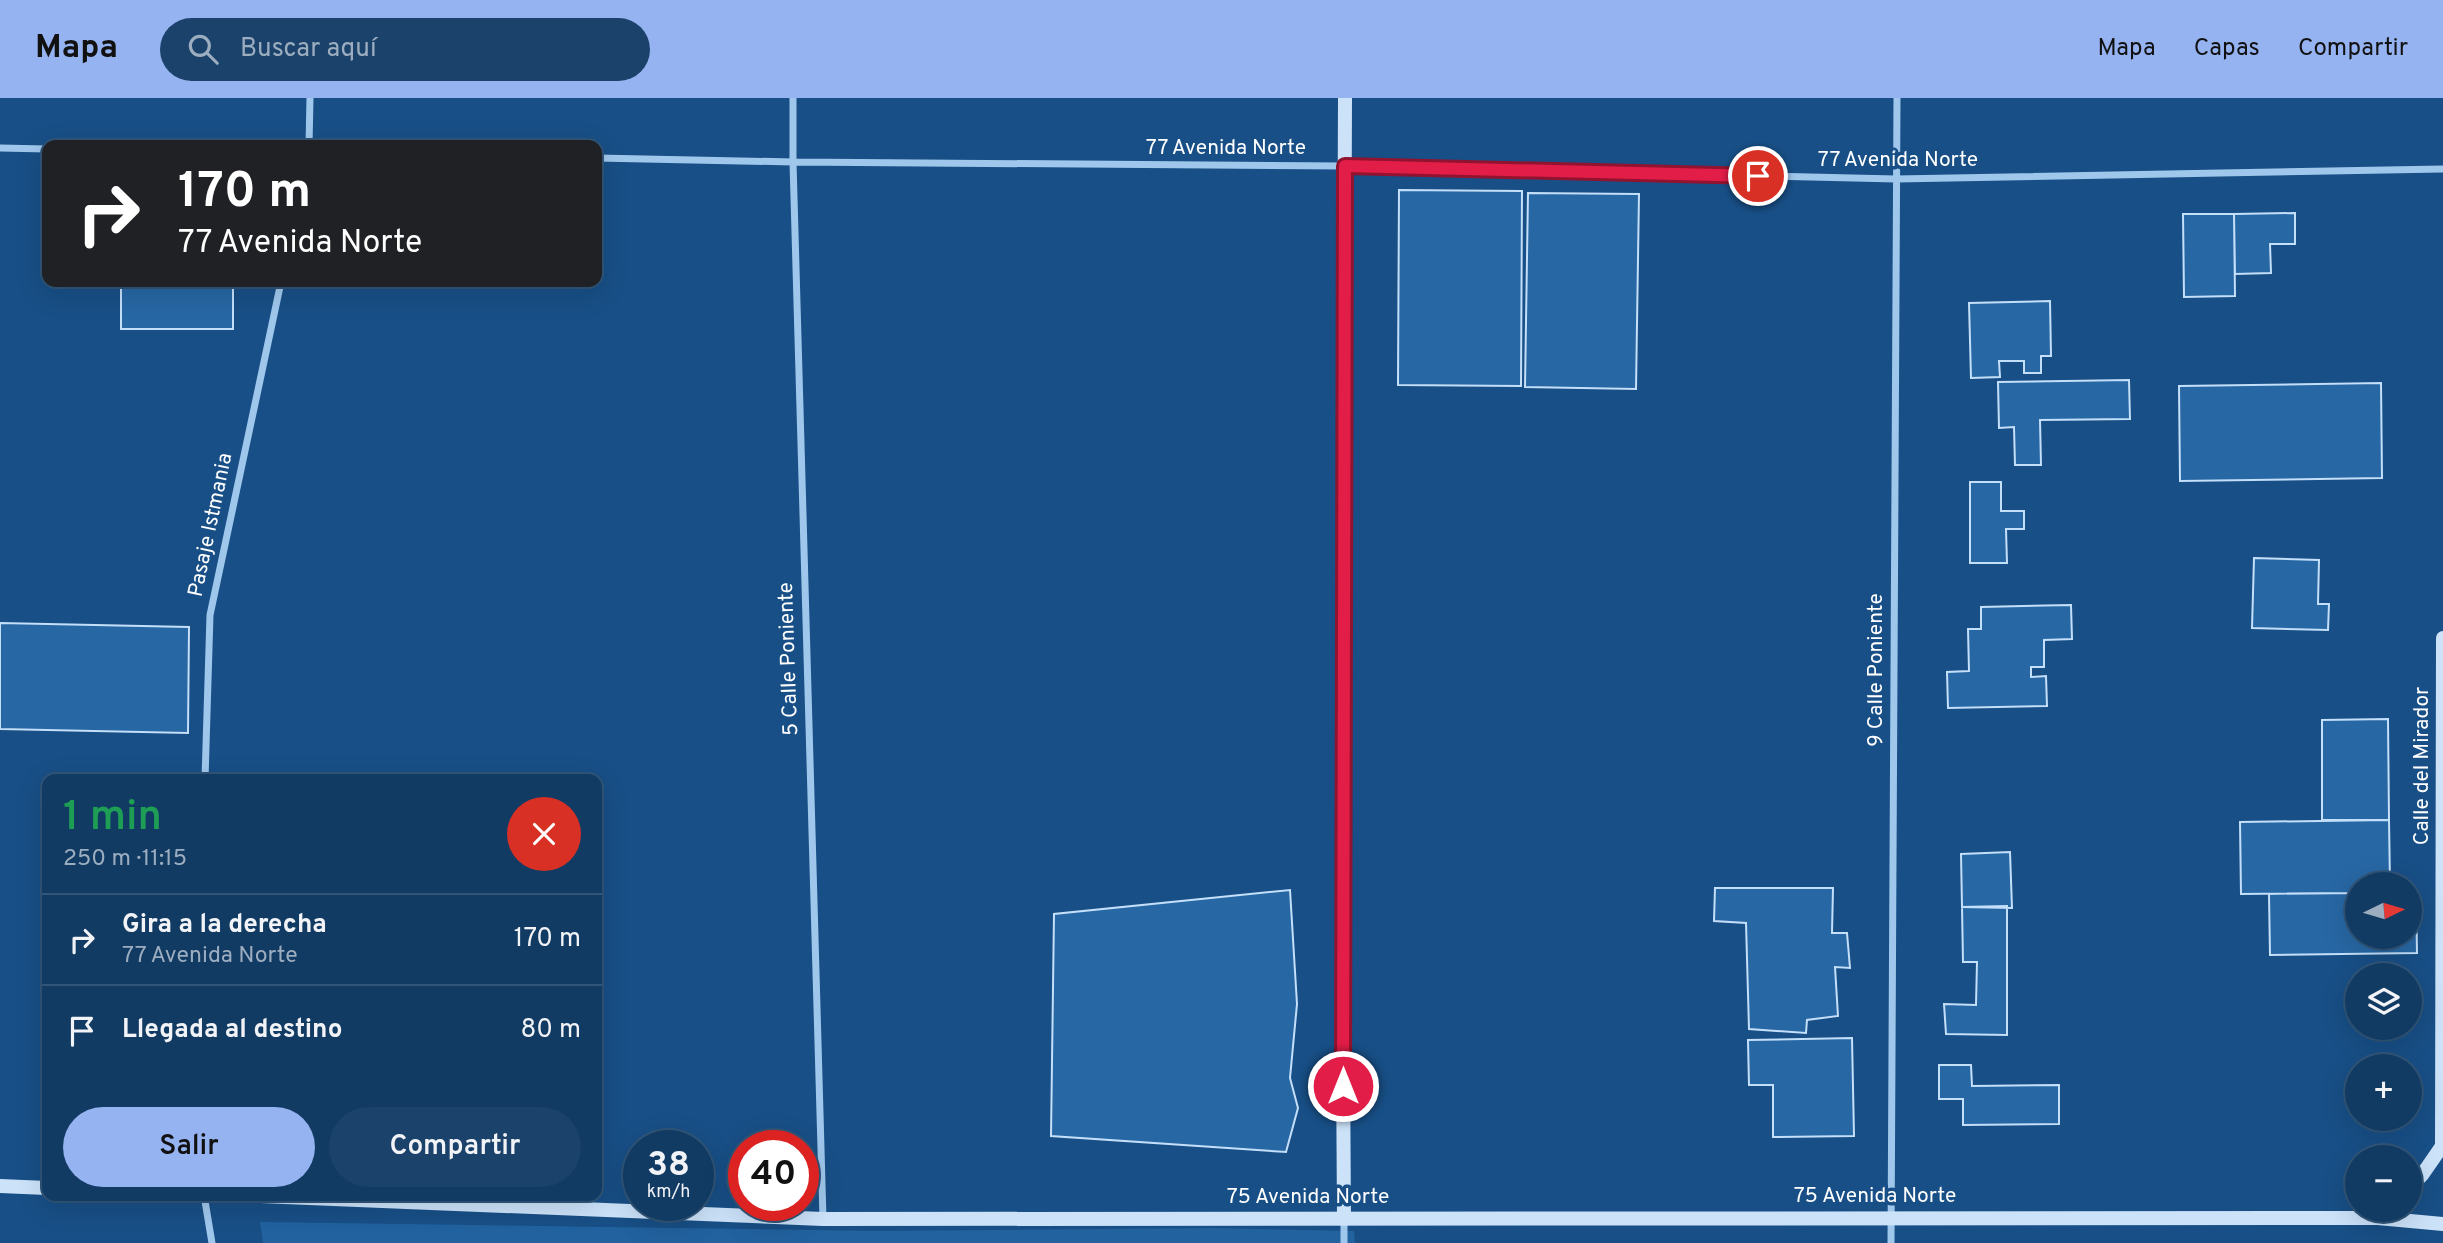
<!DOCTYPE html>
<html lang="es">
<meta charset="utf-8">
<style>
:root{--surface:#123b64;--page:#1b426a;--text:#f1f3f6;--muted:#9cadbf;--line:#315578;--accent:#95b2f1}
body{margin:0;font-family:Overpass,sans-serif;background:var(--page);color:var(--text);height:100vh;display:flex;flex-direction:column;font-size:26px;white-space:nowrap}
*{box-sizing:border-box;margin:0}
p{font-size:23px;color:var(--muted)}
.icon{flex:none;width:38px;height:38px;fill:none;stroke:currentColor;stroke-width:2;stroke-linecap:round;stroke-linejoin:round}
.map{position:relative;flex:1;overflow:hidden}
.sheet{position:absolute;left:42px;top:676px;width:560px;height:427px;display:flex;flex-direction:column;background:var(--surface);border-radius:14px;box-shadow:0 7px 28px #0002,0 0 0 2px var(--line)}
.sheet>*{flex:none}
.banner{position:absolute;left:42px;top:42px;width:560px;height:147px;border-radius:14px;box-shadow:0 7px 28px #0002,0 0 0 2px var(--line);background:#202124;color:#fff;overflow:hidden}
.needle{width:46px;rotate:85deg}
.controls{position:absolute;left:2345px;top:774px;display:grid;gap:14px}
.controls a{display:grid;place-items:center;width:77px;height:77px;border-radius:50%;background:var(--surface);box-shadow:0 7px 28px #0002,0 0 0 2px var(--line);font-size:35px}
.speed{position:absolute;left:623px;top:1032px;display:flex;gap:14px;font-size:35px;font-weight:700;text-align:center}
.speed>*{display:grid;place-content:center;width:91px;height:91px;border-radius:50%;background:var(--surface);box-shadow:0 7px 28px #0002,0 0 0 2px var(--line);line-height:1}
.speed small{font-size:18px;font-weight:400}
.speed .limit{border:10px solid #d22;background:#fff;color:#111}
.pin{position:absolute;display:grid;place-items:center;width:60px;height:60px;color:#fff;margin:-30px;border:4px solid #fff;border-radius:50%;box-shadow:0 2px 7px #0007}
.me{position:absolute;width:77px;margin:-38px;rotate:0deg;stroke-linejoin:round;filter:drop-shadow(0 0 5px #0008)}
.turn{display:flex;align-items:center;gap:24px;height:147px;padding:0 21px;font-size:32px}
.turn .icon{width:91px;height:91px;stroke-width:2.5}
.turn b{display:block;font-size:49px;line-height:60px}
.round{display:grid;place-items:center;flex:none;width:74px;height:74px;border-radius:37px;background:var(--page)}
.summary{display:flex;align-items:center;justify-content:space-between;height:119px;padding:0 21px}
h1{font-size:42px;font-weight:600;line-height:52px;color:#1e9e55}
.action{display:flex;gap:14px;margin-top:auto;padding:14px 21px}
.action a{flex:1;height:80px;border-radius:42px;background:var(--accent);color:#111;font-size:28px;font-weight:600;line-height:80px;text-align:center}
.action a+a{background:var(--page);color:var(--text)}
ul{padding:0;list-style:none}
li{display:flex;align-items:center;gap:21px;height:91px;padding:0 21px;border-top:2px solid var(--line)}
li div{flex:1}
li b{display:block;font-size:26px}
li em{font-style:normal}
header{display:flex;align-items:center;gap:42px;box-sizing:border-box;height:98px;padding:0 35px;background:var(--accent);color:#111}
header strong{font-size:33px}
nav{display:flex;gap:38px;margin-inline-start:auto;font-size:24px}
.search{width:490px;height:63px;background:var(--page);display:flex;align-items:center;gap:18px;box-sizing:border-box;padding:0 24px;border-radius:38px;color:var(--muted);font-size:26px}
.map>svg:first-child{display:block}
.green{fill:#21629f}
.building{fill:#2767a4;stroke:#c4dff9;stroke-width:2}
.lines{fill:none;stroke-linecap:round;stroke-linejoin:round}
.street{stroke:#9fc7ec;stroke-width:7}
.secondary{stroke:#cbe2f9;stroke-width:14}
.route-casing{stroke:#92132f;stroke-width:18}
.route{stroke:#e11d48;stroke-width:12}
.labels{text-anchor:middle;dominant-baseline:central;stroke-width:7;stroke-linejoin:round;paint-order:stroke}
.street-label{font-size:21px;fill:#fff;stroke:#184f86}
</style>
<header>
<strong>Mapa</strong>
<div class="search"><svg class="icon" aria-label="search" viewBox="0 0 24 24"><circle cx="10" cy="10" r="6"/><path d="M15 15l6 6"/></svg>Buscar aquí</div>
<nav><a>Mapa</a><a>Capas</a><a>Compartir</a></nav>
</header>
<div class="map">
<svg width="2443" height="1145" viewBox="0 0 2443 1145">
<rect width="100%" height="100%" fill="#184f86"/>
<!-- green -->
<path class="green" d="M260,1124L881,1133L1212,1130L1354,1133L1355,1145H263Z"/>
<!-- building -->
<path class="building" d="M1399,92L1522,93L1521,288L1398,287Z
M1528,95L1639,96L1636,291L1525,289Z
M2295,115V146H2270L2271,175L2235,176L2234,116Z
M2183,116H2234L2235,198L2184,199Z
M121,184H233V231H121Z
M2050,203L2051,258H2041V275H2024V263H1999L2000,279L1971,280L1969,205Z
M2129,282L2130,321L2040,322L2041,367H2015L2014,329L1999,330L1998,284Z
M2381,285L2382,380L2180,383L2179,288Z
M1970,384H2001V413H2024V431H2006L2007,465H1970Z
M2254,460L2319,462L2318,506H2329L2328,532L2252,530Z
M2071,507L2072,541L2044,542V569H2031V579L2046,578L2047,608L1948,610L1947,574L1969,573L1968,531H1981V509Z
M0,525L189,529L188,635L0,631Z
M2388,621L2389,722H2322V622Z
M2389,722L2390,786H2357V795L2241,796L2240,724Z
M2010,754L2012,810L1962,809L1961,756Z
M1715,790H1833L1832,835H1847L1850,870L1835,869L1838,918L1807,922L1806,935L1749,931L1746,825L1714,823Z
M1290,792L1297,906L1290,980L1298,1010L1286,1054L1051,1038L1054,816Z
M2410,794H2416L2417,855L2270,857L2269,796L2357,795V838H2410Z
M2007,808V937L1946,936L1944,906L1976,907L1977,864H1963L1962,809Z
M1852,940L1854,1038L1773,1039V987H1749L1748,942Z
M1939,967H1971L1972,988L2059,987V1026L1963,1027V1001H1939Z"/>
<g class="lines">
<!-- street -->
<path class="street" d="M793,0V64L823,1121
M309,47L310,0
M0,50L47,51
M597,60L793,64L1344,68L1896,81L2443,71
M205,681L210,517L281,184
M204,1097L212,1145
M1344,1121V1145
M1891,1145L1897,0"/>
<!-- secondary -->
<path class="secondary" d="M2442,1048L2443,540
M0,1088L47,1090
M2410,1089L2422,1077L2442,1048
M238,1097L823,1121L2378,1120L2443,1126
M1344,1121L1342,802L1345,0"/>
</g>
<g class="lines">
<defs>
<path id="route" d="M1343,988L1345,68L1758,78"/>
</defs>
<!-- route casing -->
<use href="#route" class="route-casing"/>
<!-- route -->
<use href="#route" class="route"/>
</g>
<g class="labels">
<!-- street labels -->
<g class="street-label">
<text x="1226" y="50">77 Avenida Norte</text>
<text x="1898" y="62">77 Avenida Norte</text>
<text transform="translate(211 427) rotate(-78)">Pasaje Istmania</text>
<text transform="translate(789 561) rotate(-92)">5 Calle Poniente</text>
<text transform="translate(1876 572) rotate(-90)">9 Calle Poniente</text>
<text transform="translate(2422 668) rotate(-90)">Calle del Mirador</text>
<text x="1875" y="1098">75 Avenida Norte</text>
<text x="1308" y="1099">75 Avenida Norte</text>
</g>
</g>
</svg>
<div class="controls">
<a><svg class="needle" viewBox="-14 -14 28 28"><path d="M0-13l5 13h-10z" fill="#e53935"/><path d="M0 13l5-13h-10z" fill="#9cadbf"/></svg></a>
<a><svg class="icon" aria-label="layers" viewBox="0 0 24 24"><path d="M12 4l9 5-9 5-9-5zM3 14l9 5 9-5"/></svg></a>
<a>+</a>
<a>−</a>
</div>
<div class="speed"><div>38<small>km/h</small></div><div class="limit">40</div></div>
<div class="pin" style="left:1758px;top:78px;background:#d93025"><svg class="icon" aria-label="arrive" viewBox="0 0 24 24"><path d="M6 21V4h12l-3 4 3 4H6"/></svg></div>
<svg class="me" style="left:1343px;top:988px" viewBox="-20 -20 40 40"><circle r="17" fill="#e11d48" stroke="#fff" stroke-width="3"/><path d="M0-11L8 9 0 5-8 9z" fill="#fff"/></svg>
<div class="banner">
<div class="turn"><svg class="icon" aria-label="right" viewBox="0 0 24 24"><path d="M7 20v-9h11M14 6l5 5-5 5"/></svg><div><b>170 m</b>77 Avenida Norte</div></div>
</div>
<section class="sheet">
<div class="summary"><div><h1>1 min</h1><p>250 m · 11:15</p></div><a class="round" style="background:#d93025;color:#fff"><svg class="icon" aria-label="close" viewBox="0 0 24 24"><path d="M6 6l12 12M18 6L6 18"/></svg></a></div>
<ul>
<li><svg class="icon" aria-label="right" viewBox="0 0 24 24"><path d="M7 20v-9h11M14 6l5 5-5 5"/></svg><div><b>Gira a la derecha</b><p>77 Avenida Norte</p></div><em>170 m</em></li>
<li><svg class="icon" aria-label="arrive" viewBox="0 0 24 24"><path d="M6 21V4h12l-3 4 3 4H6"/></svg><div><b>Llegada al destino</b></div><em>80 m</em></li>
</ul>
<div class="action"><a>Salir</a><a>Compartir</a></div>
</section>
</div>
